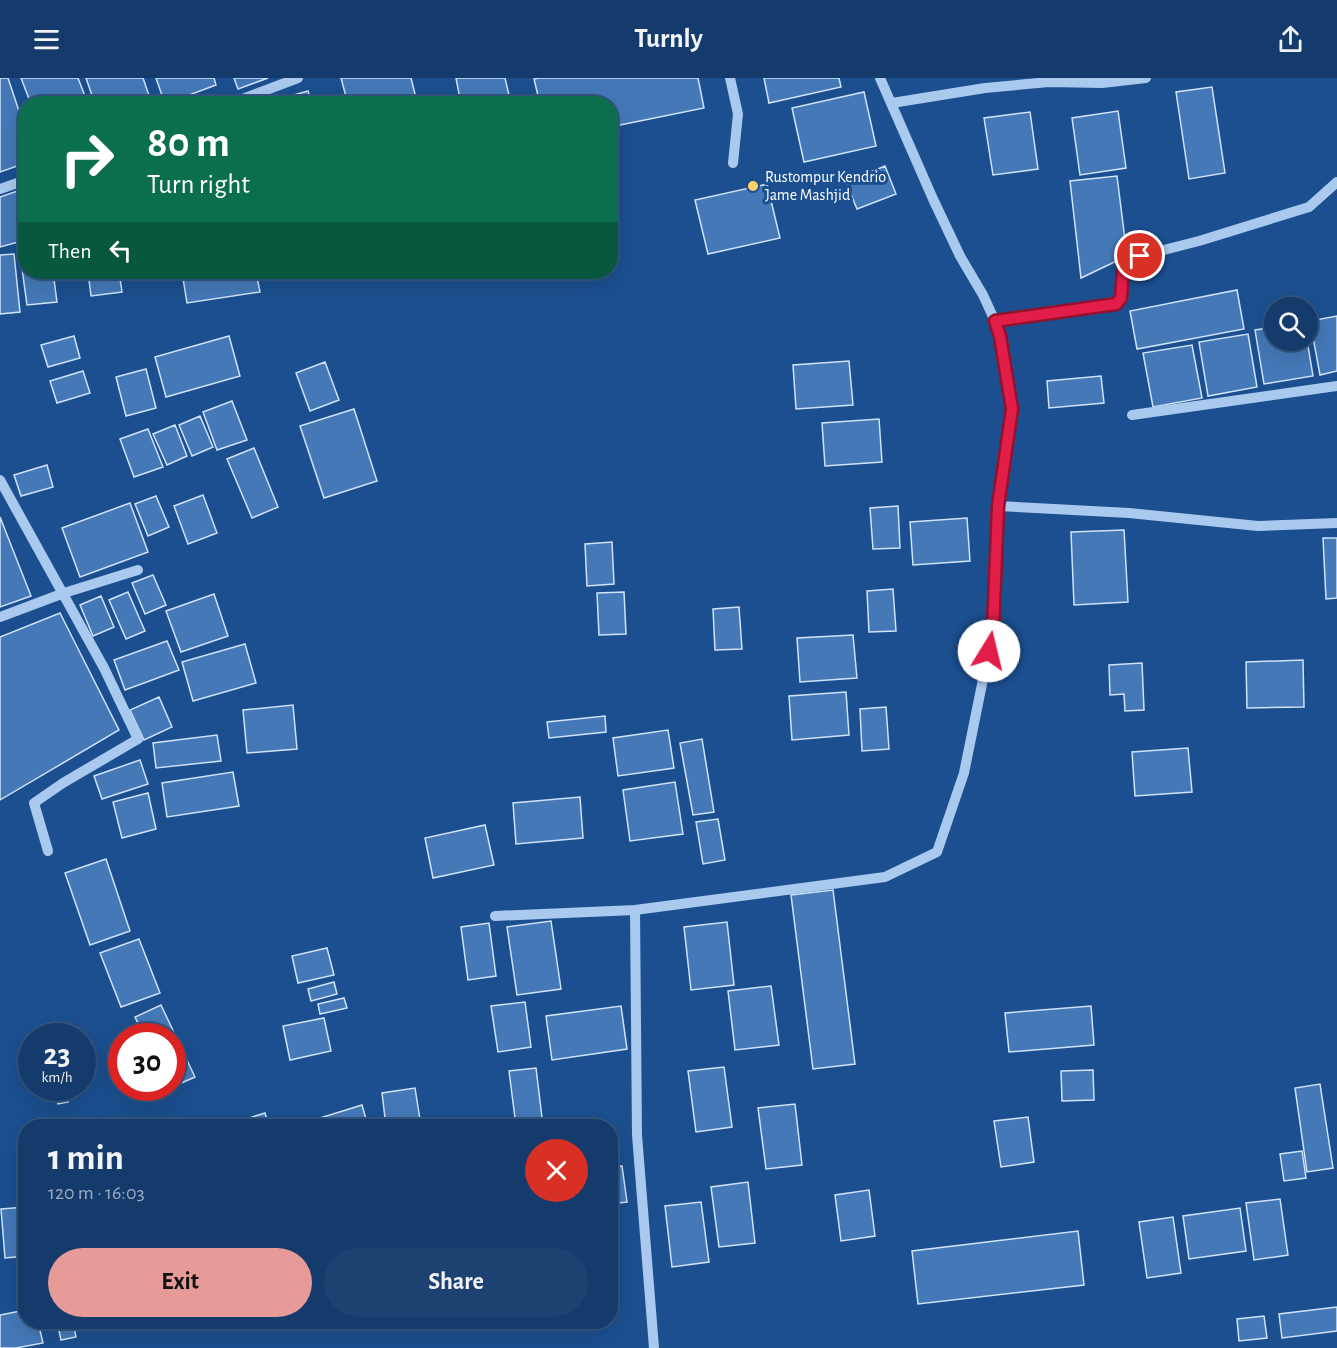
<!DOCTYPE html>
<meta charset="utf-8">
<style>
:root{--surface:#143b6b;--page:#1d4271;--text:#f1f3f6;--muted:#9dadc1;--line:#33557e;--accent:#e69b98}
body{margin:0;font-family:"Alegreya Sans",sans-serif;background:var(--page);color:var(--text);height:100vh;display:flex;flex-direction:column;font-size:22px;white-space:nowrap}
*{box-sizing:border-box;margin:0}
p{font-size:20px;color:var(--muted)}
.icon{flex:none;width:33px;height:33px;fill:none;stroke:currentColor;stroke-width:2;stroke-linecap:round;stroke-linejoin:round}
.map{position:relative;flex:1;overflow:hidden}
.details{position:absolute;left:18px;top:1041px;width:600px;height:210px;display:flex;flex-direction:column;background:var(--surface);border-radius:24px;box-shadow:0 6px 24px #0002,0 0 0 2px var(--line)}
.details>*{flex:none}
.guide{position:absolute;left:18px;top:18px;width:600px;height:183px;border-radius:24px;box-shadow:0 6px 24px #0002,0 0 0 2px var(--line);background:#0b6e4f;color:#fff;overflow:hidden}
.controls{position:absolute;left:1264px;top:219px;display:grid;gap:12px}
.controls a{display:grid;place-items:center;width:54px;height:54px;border-radius:50%;background:var(--surface);box-shadow:0 6px 24px #0002,0 0 0 2px var(--line);font-size:30px}
.speed{position:absolute;left:18px;top:945px;display:flex;gap:12px;font-size:30px;font-weight:700;text-align:center}
.speed>*{display:grid;place-content:center;width:78px;height:78px;border-radius:50%;background:var(--surface);box-shadow:0 6px 24px #0002,0 0 0 2px var(--line);line-height:1}
.speed small{font-size:15px;font-weight:400}
.speed .limit{border:9px solid #d22;background:#fff;color:#111}
.pin{position:absolute;display:grid;place-items:center;width:51px;height:51px;color:#fff;margin:-26px;border:3px solid #fff;border-radius:50%;box-shadow:0 2px 6px #0007}
.me{position:absolute;width:66px;margin:-33px;rotate:9deg;stroke-linejoin:round;filter:drop-shadow(0 0 4px #0008)}
.turn{display:flex;align-items:center;gap:21px;height:126px;padding:0 30px;font-size:27px}
.turn .icon{width:78px;height:78px;stroke-width:2.5}
.turn b{display:block;font-size:42px;line-height:51px}
.then{display:flex;align-items:center;height:57px;padding:0 30px;background:#0003;gap:12px;font-size:22px}
.round{display:grid;place-items:center;flex:none;width:63px;height:63px;border-radius:32px;background:var(--page)}
.headline{display:flex;align-items:center;justify-content:space-between;height:102px;padding:0 30px}
h1{font-size:36px;font-weight:600;line-height:45px}
.button{display:flex;gap:12px;margin-top:auto;padding:12px 30px}
.button a{flex:1;height:69px;border-radius:36px;background:var(--accent);color:#111;font-size:24px;font-weight:600;line-height:69px;text-align:center}
.button a+a{background:var(--page);color:var(--text)}
header{display:flex;justify-content:space-between;align-items:center;height:78px;padding:0 30px;background:var(--surface);font-size:27px;font-weight:600}
.map>svg:first-child{display:block}
.building{fill:#4478b7;stroke:#cfe3fa;stroke-width:1.5}
.lines{fill:none;stroke-linecap:round;stroke-linejoin:round}
.minor{stroke:#a9c9ee;stroke-width:10}
.route-casing{stroke:#92132f;stroke-width:15}
.route{stroke:#e11d48;stroke-width:10}
.poi-dot{fill:#ffd166;stroke:#1b4f8f;stroke-width:2}
.labels{text-anchor:middle;dominant-baseline:central;stroke-width:6;stroke-linejoin:round;paint-order:stroke}
.poi-label{font-size:16px;fill:#fff;stroke:#1b4f8f;text-anchor:start}
</style>
<header><svg class="icon" aria-label="menu" viewBox="0 0 24 24"><path d="M4 6h16M4 12h16M4 18h16"/></svg>Turnly<svg class="icon" aria-label="share" viewBox="0 0 24 24"><path d="M12 15V3M7 8l5-5 5 5M5 13v7h14v-7"/></svg></header>
<div class="map">
<svg width="1337" height="1270" viewBox="0 0 1337 1270">
<rect width="100%" height="100%" fill="#1b4f8f"/>
<!-- building -->
<path class="building" d="M0,0H8L26,54V85L0,94Z
M21,0H78L88,26H31Z
M86,0H143L152,26H95Z
M156,0H214L216,7L165,26Z
M234,0H268L238,11Z
M341,0H411L416,20L394,26H348Z
M456,0H505L509,17L470,26H461Z
M539,0H698L704,30L610,49V26H540L534,1Z
M764,0H839L841,9L769,25Z
M1212,9L1225,95L1189,101L1176,14Z
M308,13L312,26H262Z
M864,14L876,68L804,84L792,30Z
M1118,33L1126,90L1080,97L1072,40Z
M1030,34L1038,91L993,97L984,40Z
M885,88L896,116L857,131L846,104Z
M1117,98L1127,178L1081,200L1070,103Z
M767,106L780,160L708,176L695,122Z
M26,110V162L0,169V119Z
M26,175V194H53L57,224L27,227L20,176Z
M14,176L20,234L0,236V177Z
M88,194H119L122,214L91,218Z
M182,194H256L260,214L187,225Z
M1237,212L1244,251L1137,271L1130,233Z
M1337,238V293L1320,297L1310,243Z
M1275,249V262H1307L1313,298L1264,306L1255,252Z
M1248,256L1257,309L1208,318L1199,264Z
M74,258L80,280L48,289L41,267Z
M229,258L240,298L166,319L155,279Z
M1192,267L1202,320L1153,329L1143,275Z
M849,283L853,327L796,331L793,287Z
M325,284L339,322L310,333L296,295Z
M146,291L156,330L126,338L116,299Z
M83,293L90,315L57,325L50,303Z
M1101,298L1104,325L1049,330L1047,303Z
M232,323L247,362L217,372L203,334Z
M354,331L377,403L324,420L300,348Z
M200,338L213,369L192,378L179,347Z
M879,341L882,384L825,388L822,345Z
M175,347L187,378L167,387L153,356Z
M148,351L163,389L134,399L120,361Z
M254,370L278,429L252,440L227,381Z
M47,387L53,409L21,418L14,397Z
M203,417L217,455L188,466L174,428Z
M156,418L169,449L148,458L135,426Z
M130,425L148,474L80,499L62,450Z
M898,428L900,470L873,471L870,430Z
M0,439L31,518L0,529Z
M967,440L970,483L913,487L910,444Z
M1124,452L1128,524L1074,527L1071,454Z
M1323,460H1337V520L1326,521Z
M612,464L614,506L587,508L585,466Z
M153,497L166,527L145,536L132,505Z
M893,511L896,553L869,554L867,513Z
M128,514L145,553L126,561L109,522Z
M624,514L626,556L599,557L597,515Z
M214,516L228,558L181,574L166,533Z
M101,518L114,549L93,558L80,527Z
M739,529L742,571L715,572L713,531Z
M60,535L119,652L0,722V559Z
M853,557L857,600L800,604L797,560Z
M167,563L179,592L125,612L114,582Z
M245,566L256,605L193,623L182,584Z
M1303,582L1304,629L1247,630L1246,584Z
M1142,585L1144,632L1125,633L1124,616L1110,617L1109,587Z
M846,614L849,657L792,662L789,618Z
M159,619L172,649L144,662L130,632Z
M293,627L297,671L247,675L243,632Z
M886,629L889,671L862,673L860,631Z
M605,638L606,654L549,660L547,644Z
M668,652L674,690L618,698L613,660Z
M217,657L221,683L156,690L153,665Z
M702,661L714,734L693,737L680,665Z
M1188,670L1192,714L1135,718L1132,674Z
M140,682L148,706L102,721L94,698Z
M233,694L239,728L167,739L162,705Z
M675,704L683,756L630,763L623,712Z
M148,715L156,751L122,760L113,724Z
M580,719L583,760L516,766L513,725Z
M718,741L725,782L703,786L696,744Z
M485,747L494,787L433,800L425,760Z
M106,781L130,853L90,867L65,795Z
M833,812L855,986L813,991L791,817Z
M551,843L561,911L517,917L507,849Z
M727,844L734,907L691,912L684,849Z
M489,845L496,898L468,902L461,849Z
M139,861L160,915L121,929L100,875Z
M327,870L334,897L298,905L292,878Z
M334,904L337,916L311,923L308,911Z
M771,908L779,967L735,972L728,913Z
M344,920L347,930L320,936L318,926Z
M525,924L531,969L498,974L491,928Z
M161,927L195,999L172,1009V958H144L135,939Z
M621,928L627,971L552,982L546,938Z
M1091,928L1094,967L1009,974L1005,935Z
M324,940L331,973L290,982L283,948Z
M724,989L732,1049L696,1054L688,993Z
M536,990L543,1048H516L509,993Z
M1093,992L1094,1022L1062,1023L1061,993Z
M1320,1006L1333,1090L1307,1094L1295,1010Z
M53,1010H64L68,1024L58,1026Z
M415,1010L421,1048H386L382,1015Z
M795,1026L802,1087L766,1091L758,1030Z
M362,1027L368,1048H323L320,1040Z
M265,1035L269,1048H255L252,1039Z
M1028,1039L1034,1084L1001,1089L994,1043Z
M1302,1073L1306,1100L1284,1103L1280,1076Z
M622,1088L627,1124L610,1126V1089Z
M748,1104L755,1165L719,1169L711,1109Z
M869,1112L875,1158L841,1163L835,1117Z
M1280,1121L1288,1177L1254,1182L1246,1125Z
M701,1124L709,1184L672,1189L665,1128Z
M26,1129V1178L5,1180L1,1131Z
M1240,1130L1246,1173L1189,1181L1183,1138Z
M1173,1139L1181,1195L1147,1200L1139,1144Z
M1078,1153L1084,1207L918,1226L912,1173Z
M1337,1229V1253L1282,1260L1279,1236Z
M26,1232V1244H38L43,1265L16,1270H0V1237Z
M1264,1238L1267,1260L1239,1263L1237,1241Z
M57,1244H73L76,1259L61,1262Z"/>
<g class="lines">
<!-- minor -->
<path class="minor" d="M730,0L738,36L733,85
M892,25L985,10L1049,4L1102,5L1146,0
M229,26L298,0
M0,111L26,102
M995,243L1115,226L1121,220L1123,193L1140,178L1199,163L1309,129L1337,104
M1132,337L1337,308
M0,402L104,590L138,661L63,705L34,725L48,773
M998,428L1129,435L1258,448L1337,445
M0,539L64,515L138,492
M635,832L637,1057L654,1270
M495,838L635,832L885,799L937,774L964,695L993,552L998,428L1012,331L1000,258L995,243L983,217L960,178L933,121L880,0"/>
</g>
<g class="lines">
<defs>
<path id="route" d="M989,573L993,552L998,428L1012,331L1000,258L995,243L1116,226L1121,220L1123,193L1140,178"/>
</defs>
<!-- route casing -->
<use href="#route" class="route-casing"/>
<!-- route -->
<use href="#route" class="route"/>
</g>
<!-- markers -->
<circle class="poi-dot" cx="753" cy="108" r="6"/>
<g class="labels">
<!-- poi labels -->
<g class="poi-label">
<text x="765" y="99">Rustompur Kendrio<tspan x="765" dy="18">Jame Mashjid</tspan></text>
</g>
</g>
</svg>
<div class="controls">
<a><svg class="icon" aria-label="search" viewBox="0 0 24 24"><circle cx="10" cy="10" r="6"/><path d="M15 15l6 6"/></svg></a>
</div>
<div class="speed"><div>23<small>km/h</small></div><div class="limit">30</div></div>
<div class="pin" style="left:1140px;top:178px;background:#d93025"><svg class="icon" aria-label="arrive" viewBox="0 0 24 24"><path d="M6 21V4h12l-3 4 3 4H6"/></svg></div>
<svg class="me" style="left:989px;top:573px" viewBox="-20 -20 40 40"><circle r="19" fill="#fff"/><path d="M0-13L10 11 0 6-10 11z" fill="#e11d48"/></svg>
<div class="guide">
<div class="turn"><svg class="icon" aria-label="right" viewBox="0 0 24 24"><path d="M7 20v-9h11M14 6l5 5-5 5"/></svg><div><b>80 m</b>Turn right</div></div>
<div class="then">Then<svg class="icon" aria-label="left" viewBox="0 0 24 24"><path d="M17 20v-9H6M10 6l-5 5 5 5"/></svg></div>
</div>
<section class="details">
<div class="headline"><div><h1>1 min</h1><p>120 m · 16:03</p></div><a class="round" style="background:#d93025;color:#fff"><svg class="icon" aria-label="close" viewBox="0 0 24 24"><path d="M6 6l12 12M18 6L6 18"/></svg></a></div>
<div class="button"><a>Exit</a><a>Share</a></div>
</section>
</div>
